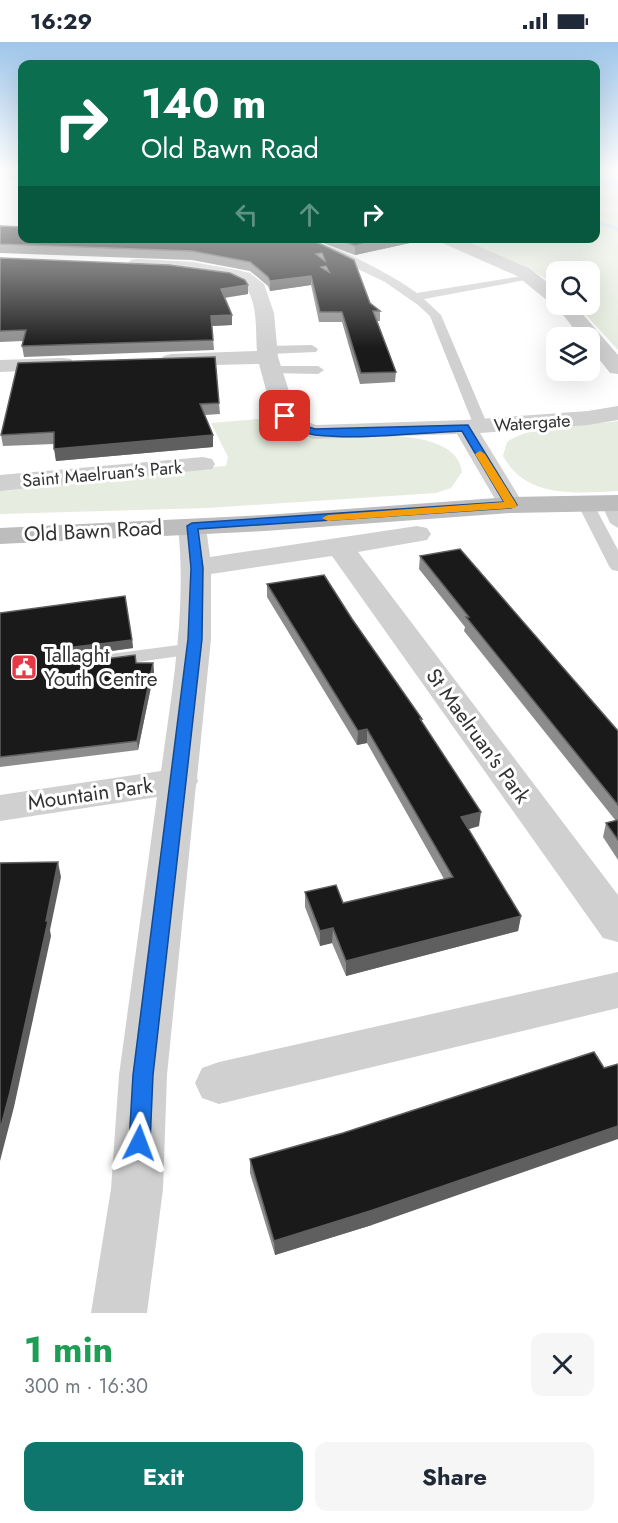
<!DOCTYPE html>
<meta charset="utf-8">
<style>
:root{--surface:#fff;--page:#f6f6f7;--text:#1f2937;--muted:#747a83;--accent:#0f766e}
body{margin:0;font-family:Jost,sans-serif;background:var(--page);color:var(--text);height:100vh;display:flex;flex-direction:column;font-size:22px;white-space:nowrap}
*{box-sizing:border-box;margin:0}
p{font-size:20px;color:var(--muted)}
.icon{flex:none;width:33px;height:33px;fill:none;stroke:currentColor;stroke-width:2;stroke-linecap:round;stroke-linejoin:round}
.map{position:relative;height:1271px;overflow:hidden}
.details{display:flex;flex-direction:column;background:var(--surface);flex:1}
.details>*{flex:none}
.guide{position:absolute;left:18px;top:18px;width:582px;height:183px;border-radius:12px;box-shadow:0 6px 24px #0002;background:#0b6e4f;color:#fff;overflow:hidden}
.tools{position:absolute;left:546px;top:219px;display:grid;gap:12px}
.tools a{display:grid;place-items:center;width:54px;height:54px;border-radius:12px;background:var(--surface);box-shadow:0 6px 24px #0002;font-size:30px}
.pin{position:absolute;display:grid;place-items:center;width:51px;height:51px;color:#fff;margin:-26px;border-radius:12px;box-shadow:0 3px 9px #0006}
.me{position:absolute;width:66px;margin:-33px;rotate:3deg;stroke-linejoin:round;filter:drop-shadow(0 0 4px #0008)}
.turn{display:flex;align-items:center;gap:21px;height:126px;padding:0 24px;font-size:27px}
.turn .icon{width:78px;height:78px;stroke-width:2.5}
.turn b{display:block;font-size:42px;line-height:51px}
.lanes{display:flex;align-items:center;height:57px;padding:0 24px;background:#0003;justify-content:center;gap:30px;direction:ltr}
.lanes .off{opacity:.35}
.round{display:grid;place-items:center;flex:none;width:63px;height:63px;border-radius:12px;background:var(--page)}
.summary{display:flex;align-items:center;justify-content:space-between;height:102px;padding:0 24px}
h1{font-size:36px;font-weight:700;line-height:45px;color:#1e9e55}
.primary-button{display:flex;gap:12px;margin-top:auto;padding:12px 24px}
.primary-button a{flex:1;height:69px;border-radius:12px;background:var(--accent);color:#fff;font-size:24px;font-weight:700;line-height:69px;text-align:center}
.primary-button a+a{background:var(--page);color:var(--text)}
.status{display:flex;justify-content:space-between;align-items:center;height:42px;padding:0 30px;background:var(--surface);direction:ltr}
.status svg{height:16px;fill:currentColor}
.map>svg:first-child{display:block}
.green{fill:#e6ecdf}
.water{fill:#cfe2ee}
.lines{fill:none;stroke-linecap:round;stroke-linejoin:round}
.stream{fill:#cfe2ee;fill-rule:evenodd}
.lane{fill:#d0d0d0;fill-rule:evenodd}
.street{fill:#d0d0d0;fill-rule:evenodd}
.secondary{fill:#bdbdbd;fill-rule:evenodd}
.wall{fill:#8c8c8c}
.shaded-wall{fill:#5f5f5f}
.building{fill:#1a1a1a;stroke:#5f5f5f;stroke-width:1.5;fill-rule:evenodd}
.route{fill:#1a73e8;stroke:#114b97;stroke-width:1.5}
.slow{fill:#f59e0b}
.labels{text-anchor:middle;dominant-baseline:central;stroke-width:6;stroke-linejoin:round;paint-order:stroke}
.far-street-label{font-size:18px;fill:#333;stroke:#fff}
.street-label{font-size:21px;fill:#333;stroke:#fff}
.poi-label{font-size:21px;fill:#333;stroke:#fff;text-anchor:start}
</style>
<div class="status"><b>16:29</b><svg viewBox="0 0 49 12"><path d="M0 12V9h3v3zM5 12V6h3v6zM10 12V3h3v9zM15 12V0h3v12zM26 1h20v11H26zM47 4h2v5h-2z"/></svg></div>
<div class="map">
<svg width="618" height="1271" viewBox="0 0 618 1271">
<rect width="100%" height="100%" fill="#fff"/>
<!-- green -->
<path class="green" d="M596,128H618V308L577,263L590,262V230H556V243L525,224L459,197L596,196Z
M270,376L296,394L308,396C343,395 457,380 462,430L451,446L436,451L207,466L0,472V442L226,424L228,415L211,381Z
M618,379V449C577,451 526,457 503,414L507,400C540,379 581,385 618,379Z"/>
<!-- water -->
<path class="water" d="M596,128H618V149L596,143Z"/>
<g class="lines">
<!-- stream -->
<path class="stream" d="M596,178L618,185V189L596,182Z"/>
<!-- lane -->
<path class="lane" d="M0,129L22,133V137L0,133Z
M293,196C324,196 391,232 417,251L535,232V236L531,237L424,257L441,273L488,384L486,387H476L474,384L430,274L418,263L385,240Z
M312,303L318,307L316,310L268,312L262,308L268,304Z
M272,324H318L324,328L318,332L268,331L266,328Z
M585,456L593,461L618,508V529L612,528L609,524L577,461Z
M609,456L615,458L618,464V486L610,481L601,461Z
M194,601L201,603L203,607L201,611L110,624L103,622L100,618L103,614L110,612Z"/>
<!-- street -->
<path class="street" d="M436,196H459L529,226L556,247V262H574L618,313V332L610,331L590,306V296H581L554,261L549,260L517,234L438,199Z
M137,217L192,220L232,227L250,231L264,242L274,271L278,315L296,371L305,379L316,383L465,378L588,369L618,364V378L588,383L480,391L524,463L520,469L511,471L502,469L457,392L314,397L289,389L273,374L259,322L171,324L164,322L160,318L164,314L171,312L257,309C255,286 260,244 232,237L192,230L131,226L128,222L131,218Z
M63,316L71,317L74,322L71,327L0,330V318Z
M203,415L212,417L215,422L212,427L0,449V433Z
M192,477L202,479L206,485L210,515L417,484L427,486L431,492L427,498L358,510L618,853V900L603,896L332,514L211,532V597L197,736L198,739L196,743L167,1033L163,1147L147,1271H91L111,1147L119,1033L157,755L0,779V753L161,729C172,648 187,567 178,485L182,479Z
M618,930V966L219,1062L202,1056L195,1041L202,1026L219,1020Z"/>
<!-- secondary -->
<path class="secondary" d="M618,453V469L511,471L265,489L0,502V486L265,473L511,455Z"/>
</g>
<!-- wall -->
<path class="wall" d="M0,184L308,196L370,261L380,269V279H377L396,330L395,340L360,342L342,280H319L311,243L270,249L268,244L250,229L192,218L0,211Z
M310,196H411L410,201L355,213Z
M0,216L248,243V252L225,256L232,283L212,284L214,308L24,315L22,304L23,299L0,300Z
M18,321L219,361L220,372L205,373L213,405L56,419L54,402L3,404L1,393Z
M420,514L618,689V818L603,795L606,781L616,779L464,589L465,585L419,527Z
M267,542L352,577L422,677V680L479,784L468,787L521,874L518,889L346,934L332,901L320,904L305,865V850L343,861L444,837L367,701L357,703L267,555Z
M0,571L132,598L133,606L67,615L59,618L58,620L67,622L153,621L154,630L138,708L0,725Z
M250,1117L372,1183L275,1213L250,1131Z"/>
<!-- shaded-wall -->
<path class="shaded-wall" d="M390,196H411L410,201L355,213V204Z
M311,234V243L270,249V239Z
M248,243V252L221,256V247Z
M232,273V283L211,284V274Z
M213,393V405L56,419L54,407Z
M132,598L133,606L67,615L59,618L56,624L55,616L58,609L66,606Z
M153,621L154,630L138,708L137,699Z
M367,687V701L357,703L358,689Z
M481,770L479,784L459,790L461,775Z
M58,820L61,835L50,888L51,894L14,1065L0,1119V1088Z
M521,874L518,889L346,934V919Z
M333,886L332,901L320,904V889Z
M618,1084V1097L372,1183L275,1213L274,1199Z"/>
<!-- building -->
<path class="building" d="M0,184L22,185V196H308L354,218L370,261L380,269H373L396,330L361,331L342,270H320L311,234L270,239L268,235L250,220L192,209L0,202ZM322,211L325,219L316,212ZM326,224L329,230L321,225Z
M334,196H390L355,204Z
M0,216L169,223L230,231L245,238L248,243L221,247L232,273L211,274L213,298L22,304L26,288L0,289Z
M215,315L219,361L200,362L213,393L54,407V390L1,393L18,321Z
M460,507L618,689V763L466,575H469L420,514Z
M324,533L352,577L422,677H420L481,770L461,775L521,874L346,919L333,886L320,889L305,850L336,843L343,861L453,835L367,687L358,689L267,542Z
M125,554L132,598L66,606L58,609L55,616L59,620L67,622L135,613L136,621H153L137,699L0,715V571Z
M618,778V798L606,781Z
M58,820L46,879H48L10,1050L0,1088V821Z
M594,1010L604,1026L618,1022V1084L373,1168L274,1199L250,1117L343,1091Z"/>
<!-- sky -->
<linearGradient id="sky" x2="0" y2="1"><stop stop-color="#9ec6ea"/><stop offset="0.42" stop-color="#fff"/><stop offset="1" stop-color="#fff" stop-opacity="0"/></linearGradient>
<rect width="618" height="306" fill="url(#sky)"/>
<!-- route -->
<path class="route" d="M282,372H289L300,382L315,387L468,383L517,463L511,466L198,487L203,526L202,597L153,1033L150,1101L147,1108L139,1111L132,1108L129,1101L133,1033L188,597L191,526L187,484L192,481L504,460L462,389C414,391 363,398 315,393C302,391 292,385 282,376Z"/>
<!-- slow -->
<path class="slow" d="M480,409L485,412L517,463L515,466L328,479L322,476L328,473L504,460L475,412Z"/>
<!-- icons -->
<defs>
<symbol id="civic-square" viewBox="-11 -11 22 22"><rect x="-9" y="-9" width="18" height="18" rx="4" fill="#e63946" stroke="#fff"/><path d="M-.6-6.5H3V-4.5H.6V-3L4-1V1h2V6H-6V1h2V-1L-.6-3ZM-1.2 2.5V6h2.4V2.5Z" fill="#fff"/></symbol>
</defs>
<g fill-rule="evenodd">
<use href="#civic-square" x="9" y="610" width="30" height="30"/>
</g>
<g class="labels">
<!-- far-street labels -->
<g class="far-street-label">
<text transform="translate(532 381) rotate(-4)">Watergate</text>
<text transform="translate(102 432) rotate(-5)">Saint Maelruan's Park</text>
</g>
<!-- street labels -->
<g class="street-label">
<text transform="translate(93 489) rotate(-3)">Old Bawn Road</text>
<text transform="translate(478 694) rotate(54)">St Maelruan's Park</text>
<text transform="translate(90 752) rotate(-8)">Mountain Park</text>
</g>
<!-- poi labels -->
<g class="poi-label">
<text x="44" y="613">Tallaght<tspan x="44" dy="24">Youth Centre</tspan></text>
</g>
</g>
</svg>
<div class="tools">
<a><svg class="icon" aria-label="search" viewBox="0 0 24 24"><circle cx="10" cy="10" r="6"/><path d="M15 15l6 6"/></svg></a>
<a><svg class="icon" aria-label="layers" viewBox="0 0 24 24"><path d="M12 4l9 5-9 5-9-5zM3 14l9 5 9-5"/></svg></a>
</div>
<div class="pin" style="left:285px;top:374px;background:#d93025"><svg class="icon" aria-label="arrive" viewBox="0 0 24 24"><path d="M6 21V4h12l-3 4 3 4H6"/></svg></div>
<svg class="me" style="left:139px;top:1101px" viewBox="-20 -20 40 40"><path d="M0-17L14 15 0 8-14 15z" fill="#1a73e8" stroke="#fff" stroke-width="4"/></svg>
<div class="guide">
<div class="turn"><svg class="icon" aria-label="right" viewBox="0 0 24 24"><path d="M7 20v-9h11M14 6l5 5-5 5"/></svg><div><b>140 m</b>Old Bawn Road</div></div>
<div class="lanes"><svg class="icon off" aria-label="left" viewBox="0 0 24 24"><path d="M17 20v-9H6M10 6l-5 5 5 5"/></svg><svg class="icon off" aria-label="ahead" viewBox="0 0 24 24"><path d="M12 20V5M6 11l6-6 6 6"/></svg><svg class="icon" aria-label="right" viewBox="0 0 24 24"><path d="M7 20v-9h11M14 6l5 5-5 5"/></svg></div>
</div>
</div>
<section class="details">
<div class="summary"><div><h1>1 min</h1><p>300 m · 16:30</p></div><a class="round"><svg class="icon" aria-label="close" viewBox="0 0 24 24"><path d="M6 6l12 12M18 6L6 18"/></svg></a></div>
<div class="primary-button"><a>Exit</a><a>Share</a></div>
</section>
